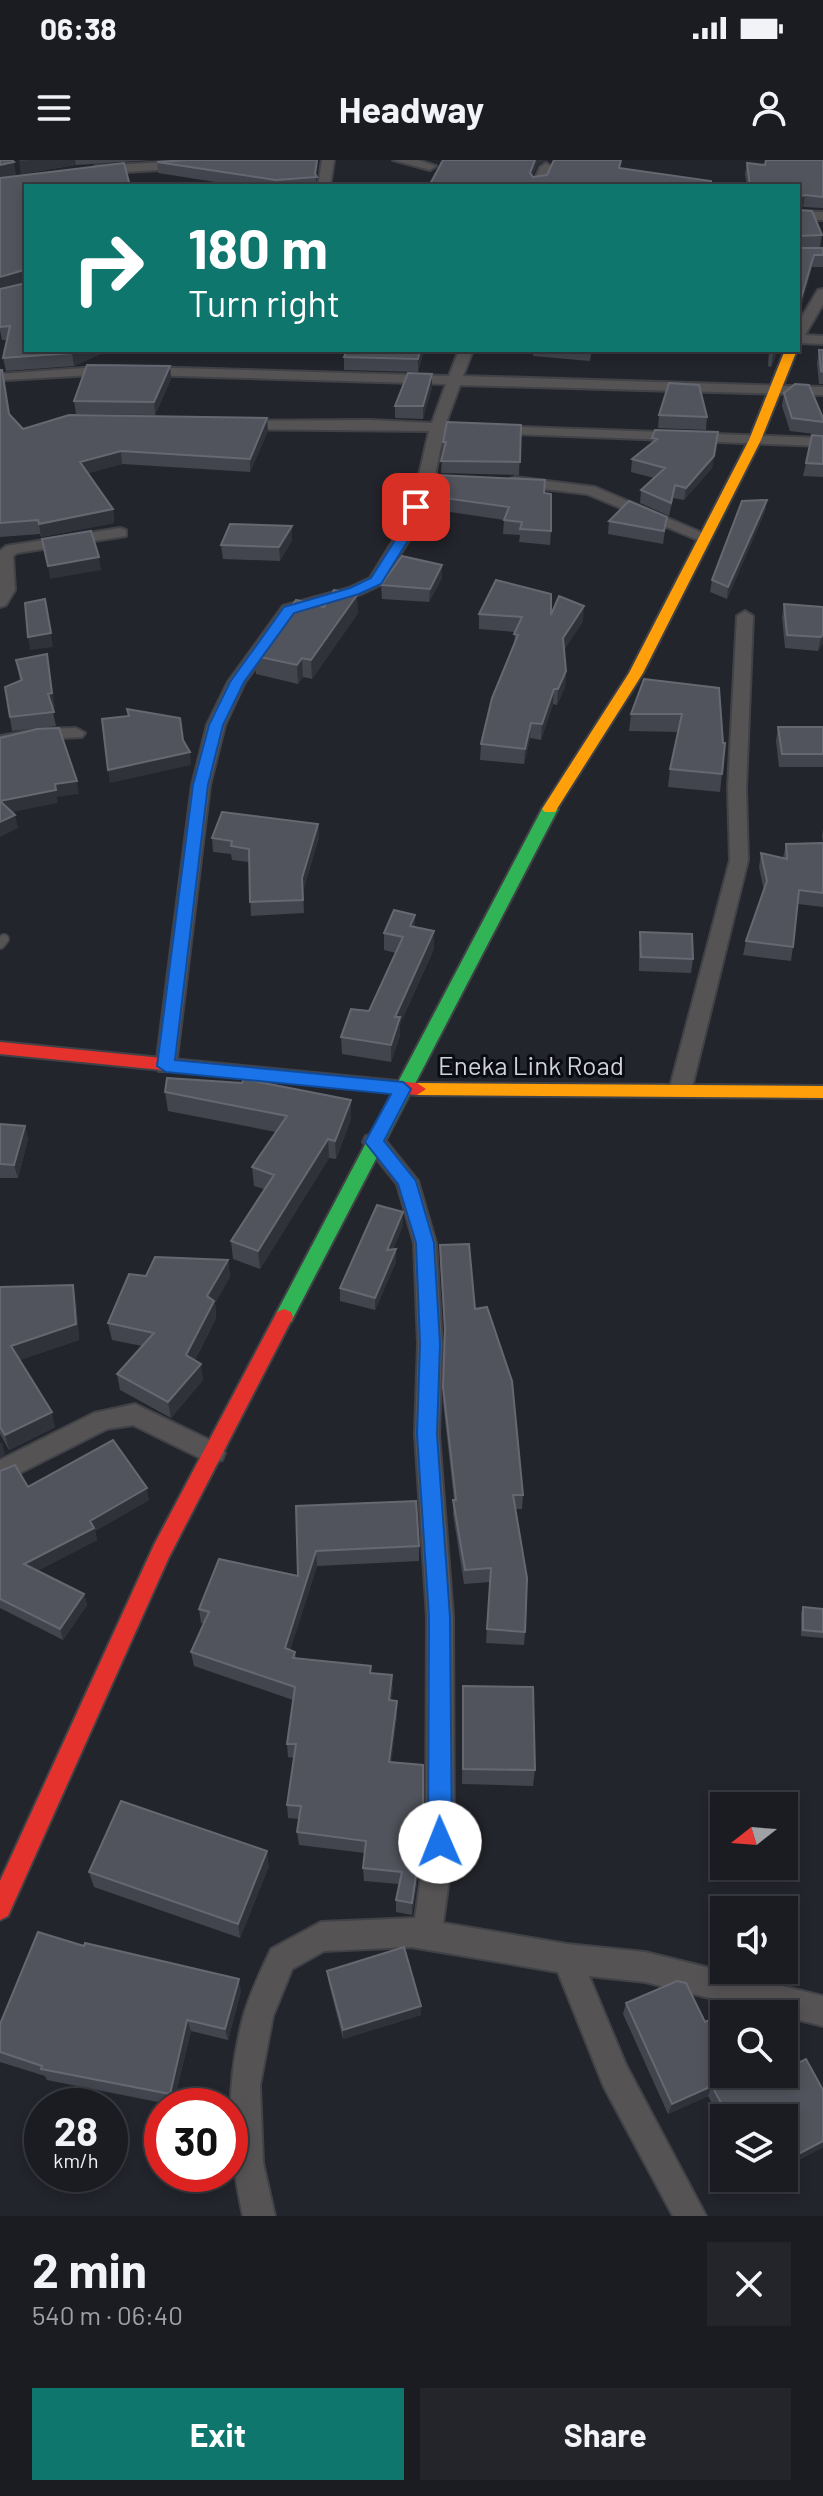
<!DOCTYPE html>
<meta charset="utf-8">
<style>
:root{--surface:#1a1c21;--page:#23252a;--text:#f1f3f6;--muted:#9fa1a5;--line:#383a3f;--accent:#0f766e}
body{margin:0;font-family:Barlow,sans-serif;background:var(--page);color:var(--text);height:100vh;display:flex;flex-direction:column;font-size:30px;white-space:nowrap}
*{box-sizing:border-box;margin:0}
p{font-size:26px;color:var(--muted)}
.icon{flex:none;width:44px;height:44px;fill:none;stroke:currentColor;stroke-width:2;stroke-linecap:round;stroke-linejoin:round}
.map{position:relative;height:2056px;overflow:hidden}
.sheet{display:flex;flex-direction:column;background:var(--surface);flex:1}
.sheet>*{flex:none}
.hud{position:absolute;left:24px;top:24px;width:776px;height:168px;border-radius:0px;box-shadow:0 4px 12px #0003,0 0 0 2px var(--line);background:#0f766e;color:#fff;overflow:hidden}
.needle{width:52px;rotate:253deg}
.fabs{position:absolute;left:710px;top:1632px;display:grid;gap:16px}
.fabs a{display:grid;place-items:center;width:88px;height:88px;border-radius:0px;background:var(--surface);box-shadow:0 4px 12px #0003,0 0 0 2px var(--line);font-size:40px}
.speed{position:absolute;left:24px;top:1928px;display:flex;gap:16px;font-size:40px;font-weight:700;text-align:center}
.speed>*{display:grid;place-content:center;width:104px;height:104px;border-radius:50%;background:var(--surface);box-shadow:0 4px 12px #0003,0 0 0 2px var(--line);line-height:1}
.speed small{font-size:20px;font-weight:400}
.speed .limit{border:12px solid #d22;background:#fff;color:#111}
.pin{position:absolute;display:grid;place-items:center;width:68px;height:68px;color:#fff;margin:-34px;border-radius:16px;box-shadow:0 4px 12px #0006}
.me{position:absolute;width:88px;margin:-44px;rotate:359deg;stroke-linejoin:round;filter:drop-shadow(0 0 6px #0008)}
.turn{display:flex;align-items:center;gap:28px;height:168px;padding:0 32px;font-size:36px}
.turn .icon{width:104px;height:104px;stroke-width:2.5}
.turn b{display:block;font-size:56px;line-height:68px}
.round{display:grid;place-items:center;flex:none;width:84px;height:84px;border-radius:0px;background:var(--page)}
.head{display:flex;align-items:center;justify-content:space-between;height:136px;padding:0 32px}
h1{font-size:48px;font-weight:700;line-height:60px}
.primary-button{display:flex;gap:16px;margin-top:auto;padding:16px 32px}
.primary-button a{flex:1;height:92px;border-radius:0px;background:var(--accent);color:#fff;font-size:32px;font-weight:700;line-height:92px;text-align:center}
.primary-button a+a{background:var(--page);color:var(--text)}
.status{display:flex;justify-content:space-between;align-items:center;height:56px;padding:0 40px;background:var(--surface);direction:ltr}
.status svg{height:22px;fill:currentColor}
header{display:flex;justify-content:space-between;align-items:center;height:104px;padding:0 32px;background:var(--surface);font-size:36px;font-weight:700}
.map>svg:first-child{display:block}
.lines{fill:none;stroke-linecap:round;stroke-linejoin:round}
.lane-casing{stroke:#404247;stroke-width:12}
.street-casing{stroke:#404247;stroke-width:4}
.fast-casing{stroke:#404247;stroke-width:4}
.slow-casing{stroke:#404247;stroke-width:4}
.jam-casing{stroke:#404247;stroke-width:4}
.lane{stroke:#555354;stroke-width:9}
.street{fill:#555354;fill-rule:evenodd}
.fast{fill:#30b455;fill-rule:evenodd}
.slow{fill:#ff9f0a;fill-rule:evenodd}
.jam{fill:#e5322d;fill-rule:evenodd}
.wall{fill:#43454e}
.shaded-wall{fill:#30323a}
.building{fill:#52545d;stroke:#666871;stroke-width:2}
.route{fill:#1a73e8;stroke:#114b97;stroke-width:2}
.labels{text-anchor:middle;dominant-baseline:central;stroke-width:6;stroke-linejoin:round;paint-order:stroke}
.street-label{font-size:26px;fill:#d0d2dc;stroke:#0b0c12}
</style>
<div class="status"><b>06:38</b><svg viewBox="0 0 49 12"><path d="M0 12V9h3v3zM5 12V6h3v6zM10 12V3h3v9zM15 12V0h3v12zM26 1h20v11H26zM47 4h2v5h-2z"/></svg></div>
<header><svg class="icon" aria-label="menu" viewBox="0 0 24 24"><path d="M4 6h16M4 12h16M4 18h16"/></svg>Headway<svg class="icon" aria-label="person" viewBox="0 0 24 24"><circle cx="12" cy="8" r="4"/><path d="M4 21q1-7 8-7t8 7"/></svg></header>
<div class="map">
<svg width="823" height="2056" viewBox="0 0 823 2056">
<rect width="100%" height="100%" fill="#23252c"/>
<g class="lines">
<defs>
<path id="lane" d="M0,784L4,779"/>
<path id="street" d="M322,0H334L330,26H318Z
M393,0H418L436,6L430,10Z
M185,1L189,2V8L96,14L90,10L96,6Z
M546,3L552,7L544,26H532L540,7Z
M798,51L823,52V60L798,59Z
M823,129V144L805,175L823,176V184L798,183V163L818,130Z
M459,190H473L463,216L823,227V235L460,225L446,263L457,268L444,272L434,320L413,374L382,424L361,434L295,454L245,522L225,565L210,625L176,906L173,911H159L156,906L192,625L207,565L228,522L283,446L349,428L370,418L397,374L418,320L429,271L237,269L230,265L237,261L370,260L432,263L446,224L110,214L6,220L1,219L0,214L110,206L449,216Z
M492,266L823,278V286L487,273L485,270Z
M515,317L595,327L712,377L704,382L698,380L587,334L510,325V319Z
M120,368L126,370V376L17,393L13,396L15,430L6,445L0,447V391L6,386Z
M745,451L753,456L746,628L748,700L691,931L687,936H673L669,931L730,700L728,628L737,456Z
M76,568L85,573L82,577L39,579L0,588V576L39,569Z
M374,974L382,976L418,1021L436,1083L442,1184L439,1274L453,1457L454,1682L443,1763L567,1784L645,1792L823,1836V1866L645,1822L589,1816L626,1905L706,2056H673L604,1927L558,1812L411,1787L324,1791L292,1809L273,1856L260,1925L263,2003L275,2056H243C228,1988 225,1927 243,1858C249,1835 261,1811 271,1789L321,1762L415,1758L426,1682L427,1457L415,1274L418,1184L414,1083L397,1024L363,982L366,976Z
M135,1244L222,1286L225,1293L222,1300L213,1303L204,1300L133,1265L107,1269L0,1323V1300L94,1253Z"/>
<path id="fast" d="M550,644L558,649L291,1162H277L275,1157L277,1152L542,649Z"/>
<path id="slow" d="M785,190H797L761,280L643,513L555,652H545L542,649L629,513L749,280Z
M417,923L823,926V938L417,935L408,929Z"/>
<path id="jam" d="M0,882L417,923L426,929L417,935L0,894Z
M284,1149L291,1152L293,1157L169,1397L8,1756L0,1760V1721L154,1385L277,1152Z"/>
</defs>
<!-- lane casing -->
<use href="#lane" class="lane-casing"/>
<!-- street casing -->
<use href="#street" class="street-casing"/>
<!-- fast casing -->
<use href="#fast" class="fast-casing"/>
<!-- slow casing -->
<use href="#slow" class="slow-casing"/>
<!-- jam casing -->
<use href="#jam" class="jam-casing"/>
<!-- lane -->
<use href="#lane" class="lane"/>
<!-- street -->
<use href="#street" class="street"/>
<!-- fast -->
<use href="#fast" class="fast"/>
<!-- slow -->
<use href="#slow" class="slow"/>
<!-- jam -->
<use href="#jam" class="jam"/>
</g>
<!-- wall -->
<path class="wall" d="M0,0L16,14L0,18L26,26V190H109L74,206L6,211L3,198L7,180H2L0,170Z
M20,0H153L76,5L21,14Z
M187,0H318L316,16L317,26H241L158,13L157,2Z
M823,1V48L803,47L798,48V26H747L745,14L747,3L765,5Z
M798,50L822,75L820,87L798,88Z
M798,88H823V107H812L799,154Z
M347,190H424L418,212L344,210V197Z
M533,190H592L590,201L533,196Z
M769,190H778L771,207L768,206Z
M819,190H823V224H819L817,203Z
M170,206L171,219L155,255L76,254L74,241Z
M0,210L9,254L23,269L268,271L250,312L122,304L88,313L113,349L114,363L41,377L40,374L0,377Z
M432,227L423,259L395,258V246Z
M784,233L823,258V275L790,271L782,246Z
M659,255L707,257L706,270L658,268Z
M521,265L519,315L441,313L443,282Z
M718,272L712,308L684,340L673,338L669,356L640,343L641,330L654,318L631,312L632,299L652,283V278Z
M823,276V317L803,316L806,303Z
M544,333L551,371L550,385L519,382L520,375L503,374L504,360L430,349V336Z
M767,340L765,351L758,368L727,439L710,432L712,420Z
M667,357L663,384L608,374L609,361Z
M292,366V380L280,401L223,399L221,385Z
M442,405V418L429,442L382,439L381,425Z
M784,444L823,447V483L818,491L785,488L782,457Z
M324,447L358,453L312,519L303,517L298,524L256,514L255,496Z
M479,454L551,455L583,461L564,490L566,511L565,527L557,545L553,544L541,580L530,578L524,604L480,600L481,584L514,485L515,472L479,469Z
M16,500L55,547H52L56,566L12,571L5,527L20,521Z
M719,528L722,614L720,632L668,627L670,609L678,572L629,571L631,554Z
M778,567H823V607H779L776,581Z
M318,664L319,677L303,731L304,753L251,756L249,702L232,700L231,694L213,692L212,678Z
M823,669V747L798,744L793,787L791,801L743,795L746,781L764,731L759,707L761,693L783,698L786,684L823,683L822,676Z
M415,755V767L434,789L400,864V875L391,902L342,894L341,877L369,851L396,793L384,790V773Z
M640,772L693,799L691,813L639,811V785Z
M165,932L351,959L336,999L329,998L260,1109L233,1099L231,1081L264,1029L254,1026L252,1007L276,972L168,951Z
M0,964L25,966L28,979L18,1018H0Z
M403,1065L393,1089L396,1102L375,1150L340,1141V1128Z
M440,1085L475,1149L523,1335L522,1349H515L525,1472L524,1485L486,1483L490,1422L464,1424L453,1354L454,1340L443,1242L445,1182L440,1100Z
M228,1100L230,1117L215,1143L216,1158L195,1200L203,1220L171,1258L120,1230L117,1214L142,1186L112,1180L108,1163L146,1116Z
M0,1127L76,1141L79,1180L19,1200L55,1267L9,1290L0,1274Z
M0,1311L28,1327L149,1340L95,1371L97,1380L37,1411L84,1434L87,1445L63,1480L0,1448Z
M296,1346L419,1386V1401L317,1406L290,1490L295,1492L296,1499L371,1513L392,1515L391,1540L397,1555L391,1602L423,1682L412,1755L396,1752V1740L399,1724L364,1721L363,1708L365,1693L299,1685L297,1672L299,1659L288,1658L287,1645L294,1598L288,1597L287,1584L293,1540L194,1506L191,1492L204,1464L201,1463L199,1449L298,1416Z
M803,1447L823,1449V1478L801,1476V1453Z
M463,1526L535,1610L533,1626L462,1624Z
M269,1706L240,1778L94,1727L89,1712Z
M84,1786L241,1831L228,1880L191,1871L173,1945L47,1920L45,1916L0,1902V1864Z
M327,1811L421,1846V1855L343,1879L328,1820Z
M626,1843L705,1862L764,1921L823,1930V1987L784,2008V1958H724V1967L708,1936L668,1954L623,1854Z"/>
<!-- shaded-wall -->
<path class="shaded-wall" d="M29,0H75L76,5L21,14L19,1Z
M317,0H318V4L316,17L315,14Z
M535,0H548L538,4L529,25L530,13Z
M14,2L16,14L0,18V5Z
M805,35L803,47L798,48V37Z
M814,95L812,107L799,154L800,142Z
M24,110L25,123L0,130V117Z
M78,190H109L74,206L72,193Z
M420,190H424L418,212V199Z
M775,190H778L771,207L773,195Z
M170,206L171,219L155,255L154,242Z
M432,214V227L423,259V246Z
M267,258L268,271L250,312V299Z
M718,272L712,308L684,340L686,328Z
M121,291L122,304L82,315L80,302Z
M767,340L765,351L758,368L727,439L728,427Z
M113,349L114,363L41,377L39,364Z
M292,366V380L280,401L279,387Z
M99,397L101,410L50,419L48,406Z
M442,405V418L429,442L430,429Z
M357,435L358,453L312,519L311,500Z
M584,446L583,461L562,493L563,478Z
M51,473L53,487L30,490L28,477Z
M823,474V483L818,491L821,477Z
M47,494L55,547H50L48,534Z
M302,498L303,517L298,524L297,505Z
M566,511L565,527L557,545L558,529Z
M554,529L553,544L541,580L542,564Z
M531,563L530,578L524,604L525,589Z
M190,592L191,605L110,623L108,610Z
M77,621L79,634L57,637L58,643L2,654L0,641L55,624Z
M15,655L18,668L0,677V662Z
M318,664L319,677L303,731L302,718Z
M415,755V772L410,766Z
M434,771V789L400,864V875L391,902V885L395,857Z
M351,940V959L336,999L335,981Z
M25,966L28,979L18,1018L14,1005Z
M328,979L329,998L260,1109L258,1091Z
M403,1052V1065L387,1103V1090Z
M396,1089V1102L375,1150V1138Z
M228,1100L230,1117L215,1143L216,1158L189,1212L186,1195L207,1136Z
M73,1125L76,1141L79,1180L15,1202L11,1186Z
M201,1204L203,1220L171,1258L168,1242Z
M52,1252L55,1267L9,1290L5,1275Z
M2,1282L5,1294L0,1298V1283Z
M147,1328L149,1340L95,1371L97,1380L28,1416L24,1404L90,1361Z
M316,1391L317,1406L286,1503L285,1488Z
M84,1434L87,1445L63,1480L60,1469Z
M392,1515L393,1529L390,1554L389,1540Z
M397,1541V1555L390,1615L389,1602Z
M423,1669V1682L412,1755V1743Z
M267,1691L269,1706L240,1778L238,1764Z
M239,1819L241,1831L228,1880L225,1869Z
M421,1846V1855L343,1879V1870Z
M187,1860L191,1871L173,1945L170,1934Z
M712,1926L708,1936L668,1954L672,1944Z
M823,1981V1987L784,2008V2004L787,2000Z"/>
<!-- building -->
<path class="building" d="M0,0H12L14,2L0,5Z
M187,0H317L315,14L317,17L276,20L157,2Z
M443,0H535L530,13L533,17L547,15L554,0H621L619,8L711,21V26H429Z
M766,0H822L823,1V37L805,35L798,37V26H750L747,3L765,5Z
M124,3L130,26H26V112L24,110L0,117V18Z
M798,50L812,51L822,75L798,76Z
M798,88H823V95H814L800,142H798Z
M26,123V190H78L72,193L3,198L10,166L0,167V129Z
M347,190H420L418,199L344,197Z
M819,190H823V212L821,211Z
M87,205L170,206L154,242L74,241Z
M0,210H2L9,254L23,269L69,255L267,258L250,299L121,291L80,302L113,349L39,364L38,360L0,363Z
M408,213L432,214L423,246H395Z
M669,223L699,225L707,257L659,255Z
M795,224L809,225L823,258V262L792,258L784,233Z
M447,262L521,265L520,302L441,301L446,282H443Z
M655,270L718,272L714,296L686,328L675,325L671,343L641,330L665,308L632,299L657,279L652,278Z
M812,275L823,276V304L806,303Z
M437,315L545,320L544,333L551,334V371L520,369L522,362L504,360L509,347L430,336Z
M767,340L728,427L712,420L742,341Z
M629,341L667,357L664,371L609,361Z
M230,364L292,366L279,387L221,385Z
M91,371L99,397L48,406L42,379Z
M402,396L442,405L430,429L381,425Z
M496,420L551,434V455L559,436L584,446L563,478L566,511L558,529H554L542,564L531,563L525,589L481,584L492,538L518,475L514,474L522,457L479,454Z
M334,430L357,435L311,500L302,498L297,505L255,496L296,440L324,447Z
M45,439L51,473L28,477L25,443Z
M784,444L823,447V474L821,477L787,475Z
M47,494L52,533L48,534L54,552L10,557L5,527L22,520L16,500Z
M644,519L719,528L723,583H725L722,614L670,609L682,554H631Z
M127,549L180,558L183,580L190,592L108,610L102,559L129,556Z
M778,567H823V594H782Z
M59,568L77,621L55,624L56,630L0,641V578L37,569Z
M0,641L15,655L0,662Z
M222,652L318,664L302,718L303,740L250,742L249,689L231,686L232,681L212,678Z
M823,683V733L799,730L793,787L746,781L767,721L761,693L787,699L786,684Z
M394,750L415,755L410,766L434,771L395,857H400L391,885L341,877L351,849L369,851L403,777L384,773Z
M640,772L692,774L693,799L641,797Z
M167,918L242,923L244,919L351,940L335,981L328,979L258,1091L231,1081L274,1015L252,1007L287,956L165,932Z
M0,964L25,966L14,1005L0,1004Z
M377,1045L403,1052L387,1090L396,1089L375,1138L340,1128Z
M469,1084L475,1149L487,1147L512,1221L523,1335H513L527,1418L525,1472L487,1469L491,1408L465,1410L453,1340H456L443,1227L445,1169L440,1085Z
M155,1097L228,1100L207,1136L214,1141L186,1195L201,1204L168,1242L117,1214L154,1173L108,1163L129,1114L146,1116Z
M73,1125L76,1164L11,1186L52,1252L5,1275L0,1267V1127Z
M113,1280L147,1328L90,1361L94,1368L24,1404L84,1434L60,1469L0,1439V1311L15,1305L28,1327Z
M416,1341L419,1386L316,1391L285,1488L295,1492L293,1498L371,1506L370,1513L392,1515L389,1540L397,1541L389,1602L423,1605V1669L412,1743L396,1740L402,1712L363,1708L366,1681L297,1672L301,1646L287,1645L296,1584H287L295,1527L191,1492L209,1452L199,1449L219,1399L298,1416L296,1346Z
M803,1447L823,1449V1472L803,1470Z
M463,1526L533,1527L535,1610L463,1609Z
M121,1641L267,1691L238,1764L89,1712Z
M38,1772L84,1786L85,1783L239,1819L225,1869L187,1860L170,1934L41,1909L42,1906L0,1892V1864Z
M404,1787L421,1846L343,1870L327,1811Z
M677,1821L686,1823L705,1862L730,1851L731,1854H724V1914H760L764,1921L777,1914H784V1910L806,1899L823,1930V1981L787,2000L784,1995V1958H729L712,1926L672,1944L626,1843Z"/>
<!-- route -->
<path class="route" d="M416,343L422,347L412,374L381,424L359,434L294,453L244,522L223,565L208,625L175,900L403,922L411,929L384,981L416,1021L434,1083L440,1184L437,1274L450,1457L452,1682L448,1690L440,1693L432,1690L428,1682L429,1457L417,1274L420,1184L416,1083L398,1024L365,982L391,934L166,912L157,906L193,625L209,565L230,522L284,447L350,428L371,418L399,374L409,347Z"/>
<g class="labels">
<!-- street labels -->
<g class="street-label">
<text x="531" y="904">Eneka Link Road</text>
</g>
</g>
</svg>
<div class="fabs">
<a><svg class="needle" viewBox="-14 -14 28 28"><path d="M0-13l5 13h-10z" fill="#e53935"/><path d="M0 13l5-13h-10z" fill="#9fa1a5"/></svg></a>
<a><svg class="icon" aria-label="sound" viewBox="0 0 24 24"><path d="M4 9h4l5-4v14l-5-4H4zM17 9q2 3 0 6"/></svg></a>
<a><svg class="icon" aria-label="search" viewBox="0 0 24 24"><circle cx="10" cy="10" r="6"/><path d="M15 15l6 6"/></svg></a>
<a><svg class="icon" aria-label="layers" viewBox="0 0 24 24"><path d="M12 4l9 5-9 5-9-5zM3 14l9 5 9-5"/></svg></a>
</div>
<div class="speed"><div>28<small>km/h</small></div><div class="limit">30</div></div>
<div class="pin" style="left:416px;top:347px;background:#d93025"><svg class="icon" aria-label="arrive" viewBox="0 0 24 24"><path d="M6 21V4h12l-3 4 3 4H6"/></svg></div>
<svg class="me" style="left:440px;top:1682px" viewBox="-20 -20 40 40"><circle r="19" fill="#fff"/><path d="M0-13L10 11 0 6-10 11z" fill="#1a73e8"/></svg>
<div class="hud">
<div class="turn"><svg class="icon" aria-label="right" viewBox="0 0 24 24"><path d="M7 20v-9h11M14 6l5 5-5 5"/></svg><div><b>180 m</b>Turn right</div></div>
</div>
</div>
<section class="sheet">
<div class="head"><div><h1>2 min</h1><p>540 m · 06:40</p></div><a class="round"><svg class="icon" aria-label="close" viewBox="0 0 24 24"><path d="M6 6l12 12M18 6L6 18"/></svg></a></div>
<div class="primary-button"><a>Exit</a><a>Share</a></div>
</section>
